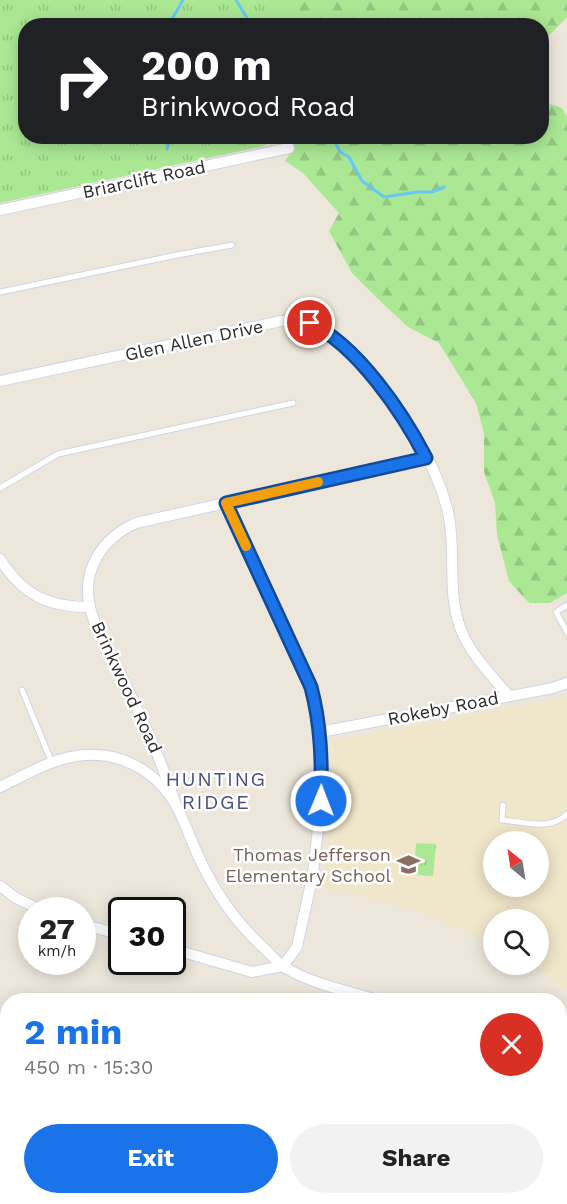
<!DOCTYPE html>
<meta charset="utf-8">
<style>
:root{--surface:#fff;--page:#f2f2f2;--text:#222;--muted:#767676;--accent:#1a73e8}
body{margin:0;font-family:"Work Sans",sans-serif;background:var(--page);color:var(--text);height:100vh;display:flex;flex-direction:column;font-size:22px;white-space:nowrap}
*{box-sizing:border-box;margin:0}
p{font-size:20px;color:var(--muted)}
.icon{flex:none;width:33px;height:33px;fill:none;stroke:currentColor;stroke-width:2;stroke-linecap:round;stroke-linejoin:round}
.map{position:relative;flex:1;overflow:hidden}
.details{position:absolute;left:0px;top:993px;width:567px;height:212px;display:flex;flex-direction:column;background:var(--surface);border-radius:24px 24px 0 0;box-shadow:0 3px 15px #0003}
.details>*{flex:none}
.hud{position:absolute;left:18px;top:18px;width:531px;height:126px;border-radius:24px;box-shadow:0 3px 15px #0003;background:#202124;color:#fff;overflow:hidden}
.needle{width:39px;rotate:330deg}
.buttons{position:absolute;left:483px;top:831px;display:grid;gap:12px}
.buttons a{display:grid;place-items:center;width:66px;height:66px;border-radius:50%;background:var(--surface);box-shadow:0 3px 15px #0003;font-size:30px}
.speed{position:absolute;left:18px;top:897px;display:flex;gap:12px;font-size:30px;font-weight:700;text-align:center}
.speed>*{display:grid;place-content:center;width:78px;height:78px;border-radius:50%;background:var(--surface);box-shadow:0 3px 15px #0003;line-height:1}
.speed small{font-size:15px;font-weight:400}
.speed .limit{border:3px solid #111;border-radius:9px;background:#fff;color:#111}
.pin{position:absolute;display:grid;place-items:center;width:51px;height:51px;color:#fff;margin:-26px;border:3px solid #fff;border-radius:50%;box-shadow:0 2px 6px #0007}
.me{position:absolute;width:66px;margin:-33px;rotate:1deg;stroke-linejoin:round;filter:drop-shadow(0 0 4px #0008)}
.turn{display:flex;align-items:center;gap:21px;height:126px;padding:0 24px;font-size:27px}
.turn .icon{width:78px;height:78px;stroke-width:2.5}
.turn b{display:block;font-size:42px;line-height:51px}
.round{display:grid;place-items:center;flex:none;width:63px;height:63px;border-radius:32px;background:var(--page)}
.summary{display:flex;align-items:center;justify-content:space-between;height:102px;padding:0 24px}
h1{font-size:36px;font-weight:700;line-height:45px;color:var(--accent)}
.action{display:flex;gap:12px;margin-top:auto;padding:12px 24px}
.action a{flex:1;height:69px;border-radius:36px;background:var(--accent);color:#fff;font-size:24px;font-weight:700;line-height:69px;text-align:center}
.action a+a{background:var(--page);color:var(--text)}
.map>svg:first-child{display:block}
.education{fill:#f0e6ca;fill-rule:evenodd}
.forest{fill:url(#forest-firs)}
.park{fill:url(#park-tufts)}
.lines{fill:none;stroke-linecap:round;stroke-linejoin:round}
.stream{stroke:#67c7f7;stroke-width:3}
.lane-casing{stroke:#d1d3e4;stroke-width:7}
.street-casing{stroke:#d1d3e4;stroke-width:12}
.lane{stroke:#fff;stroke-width:5}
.street{stroke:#fff;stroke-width:10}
.route-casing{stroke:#114b97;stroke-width:15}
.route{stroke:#1a73e8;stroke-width:10}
.slow{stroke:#f59e0b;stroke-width:10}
.labels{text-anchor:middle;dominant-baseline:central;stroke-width:5;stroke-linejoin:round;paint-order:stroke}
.street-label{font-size:18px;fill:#2a2a2a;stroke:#fff}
.education-label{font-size:18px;fill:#785e54;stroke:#fff;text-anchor:end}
.neighbourhood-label{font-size:20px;letter-spacing:1.5px;fill:#484e7e;stroke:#fff}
</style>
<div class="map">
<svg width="567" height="1204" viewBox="0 0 567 1204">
<defs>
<pattern id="forest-firs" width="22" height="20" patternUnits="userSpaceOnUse" patternTransform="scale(1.5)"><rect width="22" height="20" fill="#abe894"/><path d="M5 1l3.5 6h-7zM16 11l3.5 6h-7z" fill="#93c780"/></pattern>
<pattern id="park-tufts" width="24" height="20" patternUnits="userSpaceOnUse" patternTransform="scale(1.5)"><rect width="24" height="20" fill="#abe894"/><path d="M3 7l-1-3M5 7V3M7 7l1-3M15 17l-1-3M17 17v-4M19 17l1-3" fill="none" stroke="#93c780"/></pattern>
</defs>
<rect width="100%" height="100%" fill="#ede7db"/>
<!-- education -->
<path class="education" d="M565,697L567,702V989L530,965L538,964V920H494L493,943L414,910L323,887L329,829L333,741ZM494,842H538V886H494Z"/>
<!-- forest -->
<path class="forest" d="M0,0H567V17L542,43V26H26V136L4,198Z
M542,101L562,108L567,117V593L550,603H529L509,581L497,535L495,503L484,472V433L476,403L439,343L408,327L376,297L352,273L329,231L339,213L303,173L285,161L294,147L291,137L542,136Z"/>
<!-- park -->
<path class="park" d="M0,0H274L285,25L26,26V136L281,137L263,146L250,149L0,203Z
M416,843L436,844L433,876L414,875Z"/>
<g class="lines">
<!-- stream -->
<path class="stream" d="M236,0L252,26
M168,26L183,0
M332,136L340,152L349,157L362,181L384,197L417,192H432L444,187
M167,149L171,136"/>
<defs>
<path id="lane" d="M0,292L177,255L232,245
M0,488L58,454L293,403
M567,605L556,612L567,632
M22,690L52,763
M503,805L502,820C524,822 550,831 567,814
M0,1179L8,1183
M118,1197L142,1204
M27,1204L30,1197
M92,1204L96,1197
M208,1204L210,1197"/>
<path id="street" d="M0,210L289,148
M0,381L281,321C296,320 308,321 321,328C335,336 347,349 358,361C396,403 435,457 448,512C457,551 446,591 461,630C471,655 492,676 509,696
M226,503L303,667L317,711L320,732L321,801L313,874L297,947L283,966
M0,559C23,595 47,607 90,607
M320,732L553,688L567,683
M0,787C23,776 46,762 71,757C116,748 157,769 178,809C187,827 193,846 202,864C218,897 239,926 267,951C272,956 278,963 284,967C312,984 347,991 378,1000
M177,808C162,761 142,718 120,673C111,654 94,628 90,607C81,569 103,538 136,523L426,458
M0,886L16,898L41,910
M82,924L122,935
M172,949L252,972L283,966
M0,1073L8,1075
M560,1110L567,1118
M392,1197L402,1204"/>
</defs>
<!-- lane casing -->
<use href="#lane" class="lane-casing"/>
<!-- street casing -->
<use href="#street" class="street-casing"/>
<!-- lane -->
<use href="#lane" class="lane"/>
<!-- street -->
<use href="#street" class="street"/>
</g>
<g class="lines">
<defs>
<path id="route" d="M310,323C357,345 403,413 426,458L226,503L311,687C321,725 322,762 321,801"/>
</defs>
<!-- route casing -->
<use href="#route" class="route-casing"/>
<!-- route -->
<use href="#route" class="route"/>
<!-- slow -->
<path class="slow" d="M246,546L226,503L318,482"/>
</g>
<!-- icons -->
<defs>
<symbol id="school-bare" viewBox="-9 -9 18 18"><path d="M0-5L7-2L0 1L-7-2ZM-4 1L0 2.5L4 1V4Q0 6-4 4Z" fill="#8d6e63" stroke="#fff" stroke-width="2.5" paint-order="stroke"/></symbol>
</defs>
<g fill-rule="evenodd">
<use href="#school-bare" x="392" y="848" width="33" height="33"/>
</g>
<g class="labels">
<!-- street labels -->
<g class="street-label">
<text transform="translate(144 179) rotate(-12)">Briarclift Road</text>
<text transform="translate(194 340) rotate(-12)">Glen Allen Drive</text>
<text transform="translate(127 687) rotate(65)">Brinkwood Road</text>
<text transform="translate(443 708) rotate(-11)">Rokeby Road</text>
</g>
<!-- education labels -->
<g class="education-label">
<text x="391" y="854">Thomas Jefferson<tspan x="391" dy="21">Elementary School</tspan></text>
</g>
<!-- neighbourhood labels -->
<g class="neighbourhood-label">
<text x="216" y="779">HUNTING<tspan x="216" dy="23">RIDGE</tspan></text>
</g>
</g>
</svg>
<div class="buttons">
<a><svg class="needle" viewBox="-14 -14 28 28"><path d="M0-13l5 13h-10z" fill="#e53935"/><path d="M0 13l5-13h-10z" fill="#767676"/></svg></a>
<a><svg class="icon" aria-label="search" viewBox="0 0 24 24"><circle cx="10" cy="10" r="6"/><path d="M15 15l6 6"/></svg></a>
</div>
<div class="speed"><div>27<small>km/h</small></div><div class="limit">30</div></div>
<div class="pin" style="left:310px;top:323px;background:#d93025"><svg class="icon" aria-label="arrive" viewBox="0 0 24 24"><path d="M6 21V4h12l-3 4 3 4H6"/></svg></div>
<svg class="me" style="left:321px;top:801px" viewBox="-20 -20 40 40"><circle r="17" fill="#1a73e8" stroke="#fff" stroke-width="3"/><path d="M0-11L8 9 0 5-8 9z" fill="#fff"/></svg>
<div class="hud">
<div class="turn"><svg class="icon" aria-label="right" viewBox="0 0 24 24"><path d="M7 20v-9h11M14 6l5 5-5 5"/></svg><div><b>200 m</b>Brinkwood Road</div></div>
</div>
<section class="details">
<div class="summary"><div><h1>2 min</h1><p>450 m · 15:30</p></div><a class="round" style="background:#d93025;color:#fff"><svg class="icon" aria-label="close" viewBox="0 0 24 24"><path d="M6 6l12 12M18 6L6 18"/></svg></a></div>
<div class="action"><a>Exit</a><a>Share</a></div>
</section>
</div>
